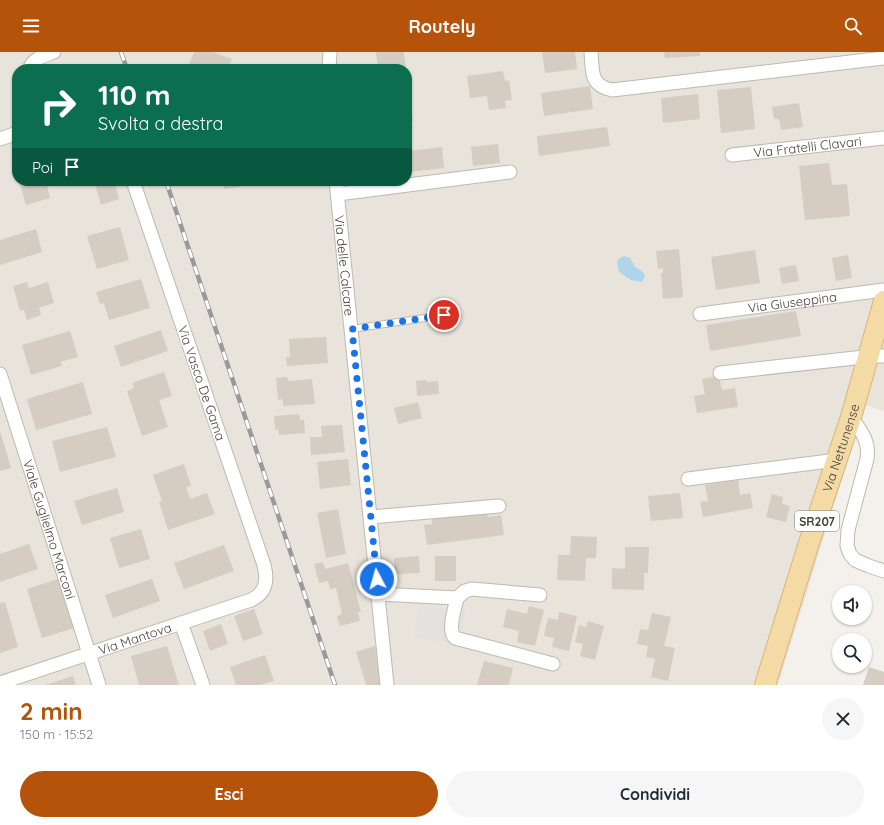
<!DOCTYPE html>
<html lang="it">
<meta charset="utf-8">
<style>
:root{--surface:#fff;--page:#f6f6f7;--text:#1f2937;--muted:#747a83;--accent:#b45309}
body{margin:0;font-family:Quicksand,sans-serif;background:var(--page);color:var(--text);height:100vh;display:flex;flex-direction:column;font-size:15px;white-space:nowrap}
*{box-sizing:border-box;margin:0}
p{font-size:13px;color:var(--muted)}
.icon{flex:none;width:22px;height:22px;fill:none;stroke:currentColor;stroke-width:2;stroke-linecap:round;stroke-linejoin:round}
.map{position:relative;height:633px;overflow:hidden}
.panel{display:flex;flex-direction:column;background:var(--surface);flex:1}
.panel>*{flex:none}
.banner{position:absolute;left:12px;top:12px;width:400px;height:122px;border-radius:16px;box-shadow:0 1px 3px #0004;background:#0b6e4f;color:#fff;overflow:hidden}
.fabs{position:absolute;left:832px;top:533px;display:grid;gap:8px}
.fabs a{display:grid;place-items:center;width:40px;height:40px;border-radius:50%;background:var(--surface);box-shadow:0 1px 3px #0004;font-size:20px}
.pin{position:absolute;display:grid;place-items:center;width:34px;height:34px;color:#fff;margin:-17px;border:2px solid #fff;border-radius:50%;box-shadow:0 1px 4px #0007}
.me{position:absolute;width:44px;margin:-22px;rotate:354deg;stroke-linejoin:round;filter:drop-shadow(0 0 3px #0008)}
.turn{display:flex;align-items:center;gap:14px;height:84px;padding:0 20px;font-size:18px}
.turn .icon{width:52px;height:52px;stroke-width:2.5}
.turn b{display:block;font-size:28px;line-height:34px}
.then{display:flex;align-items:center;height:38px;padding:0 20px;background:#0003;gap:8px;font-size:15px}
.round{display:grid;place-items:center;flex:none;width:42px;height:42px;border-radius:21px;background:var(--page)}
.summary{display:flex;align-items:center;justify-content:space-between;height:68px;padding:0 20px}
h1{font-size:24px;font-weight:700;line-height:30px;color:var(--accent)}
.button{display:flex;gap:8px;margin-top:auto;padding:8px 20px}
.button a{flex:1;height:46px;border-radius:24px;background:var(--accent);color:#fff;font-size:16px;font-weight:700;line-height:46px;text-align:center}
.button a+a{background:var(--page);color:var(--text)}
header{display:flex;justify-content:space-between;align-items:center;height:52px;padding:0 20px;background:var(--accent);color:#fff;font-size:18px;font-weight:700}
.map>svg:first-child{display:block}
.residential{fill:#e8e3db;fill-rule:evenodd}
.parking{fill:#e4e2e0}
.water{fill:#b0d4ea}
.building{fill:#d5cdc2}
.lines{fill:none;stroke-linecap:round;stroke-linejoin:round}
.lane-casing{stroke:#bfb9af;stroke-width:8}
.street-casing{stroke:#bfb9af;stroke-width:15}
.primary-casing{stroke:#d8b676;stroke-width:22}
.lane{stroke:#fff;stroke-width:6}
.street{stroke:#fff;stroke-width:13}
.primary{stroke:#f4daa5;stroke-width:20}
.rail-casing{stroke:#999;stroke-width:4.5}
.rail{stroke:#fff;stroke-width:3;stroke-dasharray:9;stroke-linecap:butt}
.route{stroke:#1a73e8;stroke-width:7;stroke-dasharray:0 12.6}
.labels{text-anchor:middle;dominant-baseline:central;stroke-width:3.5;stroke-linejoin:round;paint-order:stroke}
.shield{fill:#fff;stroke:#7f7b75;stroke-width:1}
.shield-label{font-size:12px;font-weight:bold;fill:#48423a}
.street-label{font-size:13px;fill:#48423a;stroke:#fff}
</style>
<header><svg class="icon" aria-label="menu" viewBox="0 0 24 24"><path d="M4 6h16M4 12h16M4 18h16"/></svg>Routely<svg class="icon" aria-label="search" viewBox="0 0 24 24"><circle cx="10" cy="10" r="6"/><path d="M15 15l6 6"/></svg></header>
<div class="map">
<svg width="884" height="633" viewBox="0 0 884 633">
<rect width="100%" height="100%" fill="#f4f1ec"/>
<!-- residential -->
<path class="residential" d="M0,0H884V359L865,353L778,633H0ZM17,17H407V129H17Z"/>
<!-- parking -->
<path class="parking" d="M419,554L466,558L458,593L414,585Z"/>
<!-- water -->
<path class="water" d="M624,204L630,206L635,215L642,219L645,224L642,230L631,228L619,220L617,209L620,206Z"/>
<!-- building -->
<path class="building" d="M194,0H213L232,7L228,17H187Z
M376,0H404L406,17H378Z
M542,0H575L577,17L545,21Z
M664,0H700V4L665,6Z
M503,19L505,29L509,28L512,48L505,49L506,56L489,58L487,44L470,46L467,24Z
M407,34L413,69L407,70Z
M590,34L593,57L544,64L541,41Z
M751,35L755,77L721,81L717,38Z
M698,42L700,67L663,71L661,46Z
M799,51L803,75L781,78L779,67H774L772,55Z
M607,75L610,94L539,104L537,84Z
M498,92L500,111L473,114L471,95Z
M442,95L444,116L410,120L408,99Z
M17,105V121L12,107Z
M829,111L832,133L847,132L850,164L805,168L799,114Z
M19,129H46L50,146L26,153Z
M94,129H114L119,147L101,153Z
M223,129H249L250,133L224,137Z
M120,175L129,208L97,217L87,184Z
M36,177L42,200L0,213V188Z
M679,197L683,245L663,247L661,221H663V216L658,217L656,199Z
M755,198L760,231L716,238L711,205Z
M848,203L852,226L836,229L832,206Z
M796,213L799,229L782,232L779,216Z
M141,227L150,256L109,268L104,251L100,252L96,240Z
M27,230L29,236L48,230L54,251L39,256L41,263L27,268L24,258L20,259L13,234Z
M796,259L801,284L710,299L706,273Z
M161,278L168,299L121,315L114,294Z
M70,279L78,305L60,310L62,314L31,323L22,293Z
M326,285L328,311L287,314L286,305H290L289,287Z
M164,320L172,344L159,348L168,375L142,384L127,339L134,336L132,331Z
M719,324L722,338L735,336L738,355L697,361L694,344L705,342L702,327Z
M287,325L288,329L312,327L315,352L283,354V347L278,348L276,326Z
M426,328L427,330L438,329L439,342L417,344L416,329Z
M83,330L92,362L36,378L27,347Z
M418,350L422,366L398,372L394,356Z
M299,362L300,368H304L305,381L279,383L278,377L275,378L274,364Z
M342,373L345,400L311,403L310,385H322L321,374Z
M107,375L116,405L60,420L52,389Z
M0,379L11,416L0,419Z
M348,407L351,433L320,437L317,410Z
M184,412L191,434L186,435L190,447L207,441L215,462L168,478L159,450L162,449L153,423Z
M738,428L740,443L750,441L753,456L703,465L700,450L708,449L705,433Z
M117,436L124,460L82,473L74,449Z
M680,441L683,466L651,469L648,444Z
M772,442L783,445L782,452L790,454L786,470L766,465Z
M338,457L346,502L326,506L317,461Z
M487,460L488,465L501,463L504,483L427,493L424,473L432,472V467Z
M141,477L150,507L119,516L110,486Z
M571,484L597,485L596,506H586L585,529L557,528L558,503H570Z
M29,492L38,517L0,530V502Z
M224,493L234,519L184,537L174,511Z
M625,495H649L648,521H644V538L612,537V516L625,517Z
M419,504L420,521L395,522L394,506Z
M435,504H456V529H435Z
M323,510L325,517L348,511L361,560H358L360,569L340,574L337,564L342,562L336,536L330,537L328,529L319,531L314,512Z
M58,527L74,576L42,586L27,537Z
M152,527L160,549L113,566L105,543Z
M5,550L18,595L0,601V551Z
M529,554L544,558L535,594L517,590L519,579L503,575L507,557L527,562Z
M254,557L263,582L243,589L234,564Z
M559,560L577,564L569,599L552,595L554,586L544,584L548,566L558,568Z
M652,561L671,565L664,594L675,596L668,629L651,625L655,607L646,605L648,594L637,592L640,577L648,578Z
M588,569L604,574L595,608L580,604L583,592L575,590L579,573L586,575Z
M221,572L228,592L210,599L203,579Z
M167,594L179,633H139L131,604Z
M375,594L380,633H366L356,600Z
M265,603L274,629L260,633H236L230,615Z
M484,609L513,616L509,633H477Z
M869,615L884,620V633H863Z
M73,624L76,633H45Z"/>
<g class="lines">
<defs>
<path id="lane" d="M352,277L444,263"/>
<g id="street">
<path d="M591,0C593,19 589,33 612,38L884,6"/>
<path d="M29,17C34,6 43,4 54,0"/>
<path d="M329,17L330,0"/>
<path d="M0,87L17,81"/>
<path id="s1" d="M732,103L884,86"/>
<path id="s2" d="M336,129L387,633"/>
<path d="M338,142L510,120"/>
<path id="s3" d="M700,262L884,238"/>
<path d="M720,321L873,304H884"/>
<path id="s4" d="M0,322L99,633"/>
<path d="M851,365C861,379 870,389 867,407L848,478L847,494L850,502L855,508L869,514L884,519"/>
<path d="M688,427L837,408"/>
<path d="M371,465L499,454"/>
<path d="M379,542L457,546L465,539L472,537L540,543"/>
<path d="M457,546C455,556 447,579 455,586L553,612"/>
<path d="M181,571L203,633"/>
<path id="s5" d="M0,631L251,548C266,541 268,528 264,513L133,129"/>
</g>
<g id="primary">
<path id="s6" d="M765,633L808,494L851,365L884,249"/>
</g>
</defs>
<!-- lane casing -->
<use href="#lane" class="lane-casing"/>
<!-- street casing -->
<use href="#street" class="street-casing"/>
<!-- primary casing -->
<use href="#primary" class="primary-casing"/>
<!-- lane -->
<use href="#lane" class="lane"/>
<!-- street -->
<use href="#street" class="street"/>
<!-- primary -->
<use href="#primary" class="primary"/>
<defs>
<path id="rail" d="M121,0L127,17
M166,129L335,633"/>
</defs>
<!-- rail casing -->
<use href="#rail" class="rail-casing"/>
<!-- rail -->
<use href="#rail" class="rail"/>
</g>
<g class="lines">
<!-- route -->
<path class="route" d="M377,527L352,277L444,263"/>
</g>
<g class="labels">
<!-- shield labels -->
<rect class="shield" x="795" y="459" width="44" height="20" rx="3"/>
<g class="shield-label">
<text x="817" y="469">SR207</text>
</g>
<!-- street labels -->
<g class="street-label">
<text stroke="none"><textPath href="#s1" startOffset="76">Via Fratelli Clavari</textPath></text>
<text stroke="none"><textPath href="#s2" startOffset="85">Via delle Calcare</textPath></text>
<text stroke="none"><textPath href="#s3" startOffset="93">Via Giuseppina</textPath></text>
<text transform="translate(202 331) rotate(71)">Via Vasco De Gama</text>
<text stroke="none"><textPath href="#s6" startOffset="249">Via Nettunense</textPath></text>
<text stroke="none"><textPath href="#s4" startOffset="163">Viale Guglielmo Marconi</textPath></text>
<text stroke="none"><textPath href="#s5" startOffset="142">Via Mantova</textPath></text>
</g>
</g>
</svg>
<div class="fabs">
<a><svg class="icon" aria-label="sound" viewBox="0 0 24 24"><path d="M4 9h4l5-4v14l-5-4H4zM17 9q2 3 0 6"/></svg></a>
<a><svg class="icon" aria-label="search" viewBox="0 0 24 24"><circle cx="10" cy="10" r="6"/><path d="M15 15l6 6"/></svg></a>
</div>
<div class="pin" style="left:444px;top:263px;background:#d93025"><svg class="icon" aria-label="arrive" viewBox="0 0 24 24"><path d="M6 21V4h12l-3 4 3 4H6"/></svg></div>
<svg class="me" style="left:377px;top:527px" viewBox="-20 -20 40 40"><circle r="17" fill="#1a73e8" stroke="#fff" stroke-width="3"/><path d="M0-11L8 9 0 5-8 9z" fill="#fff"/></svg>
<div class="banner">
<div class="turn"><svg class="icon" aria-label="right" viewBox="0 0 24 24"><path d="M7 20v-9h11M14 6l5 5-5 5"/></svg><div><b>110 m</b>Svolta a destra</div></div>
<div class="then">Poi<svg class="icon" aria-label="arrive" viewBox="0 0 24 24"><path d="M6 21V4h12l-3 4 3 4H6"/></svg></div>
</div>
</div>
<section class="panel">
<div class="summary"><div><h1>2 min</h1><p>150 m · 15:52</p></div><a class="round"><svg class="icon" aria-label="close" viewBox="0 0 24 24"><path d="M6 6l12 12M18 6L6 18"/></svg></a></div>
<div class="button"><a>Esci</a><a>Condividi</a></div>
</section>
